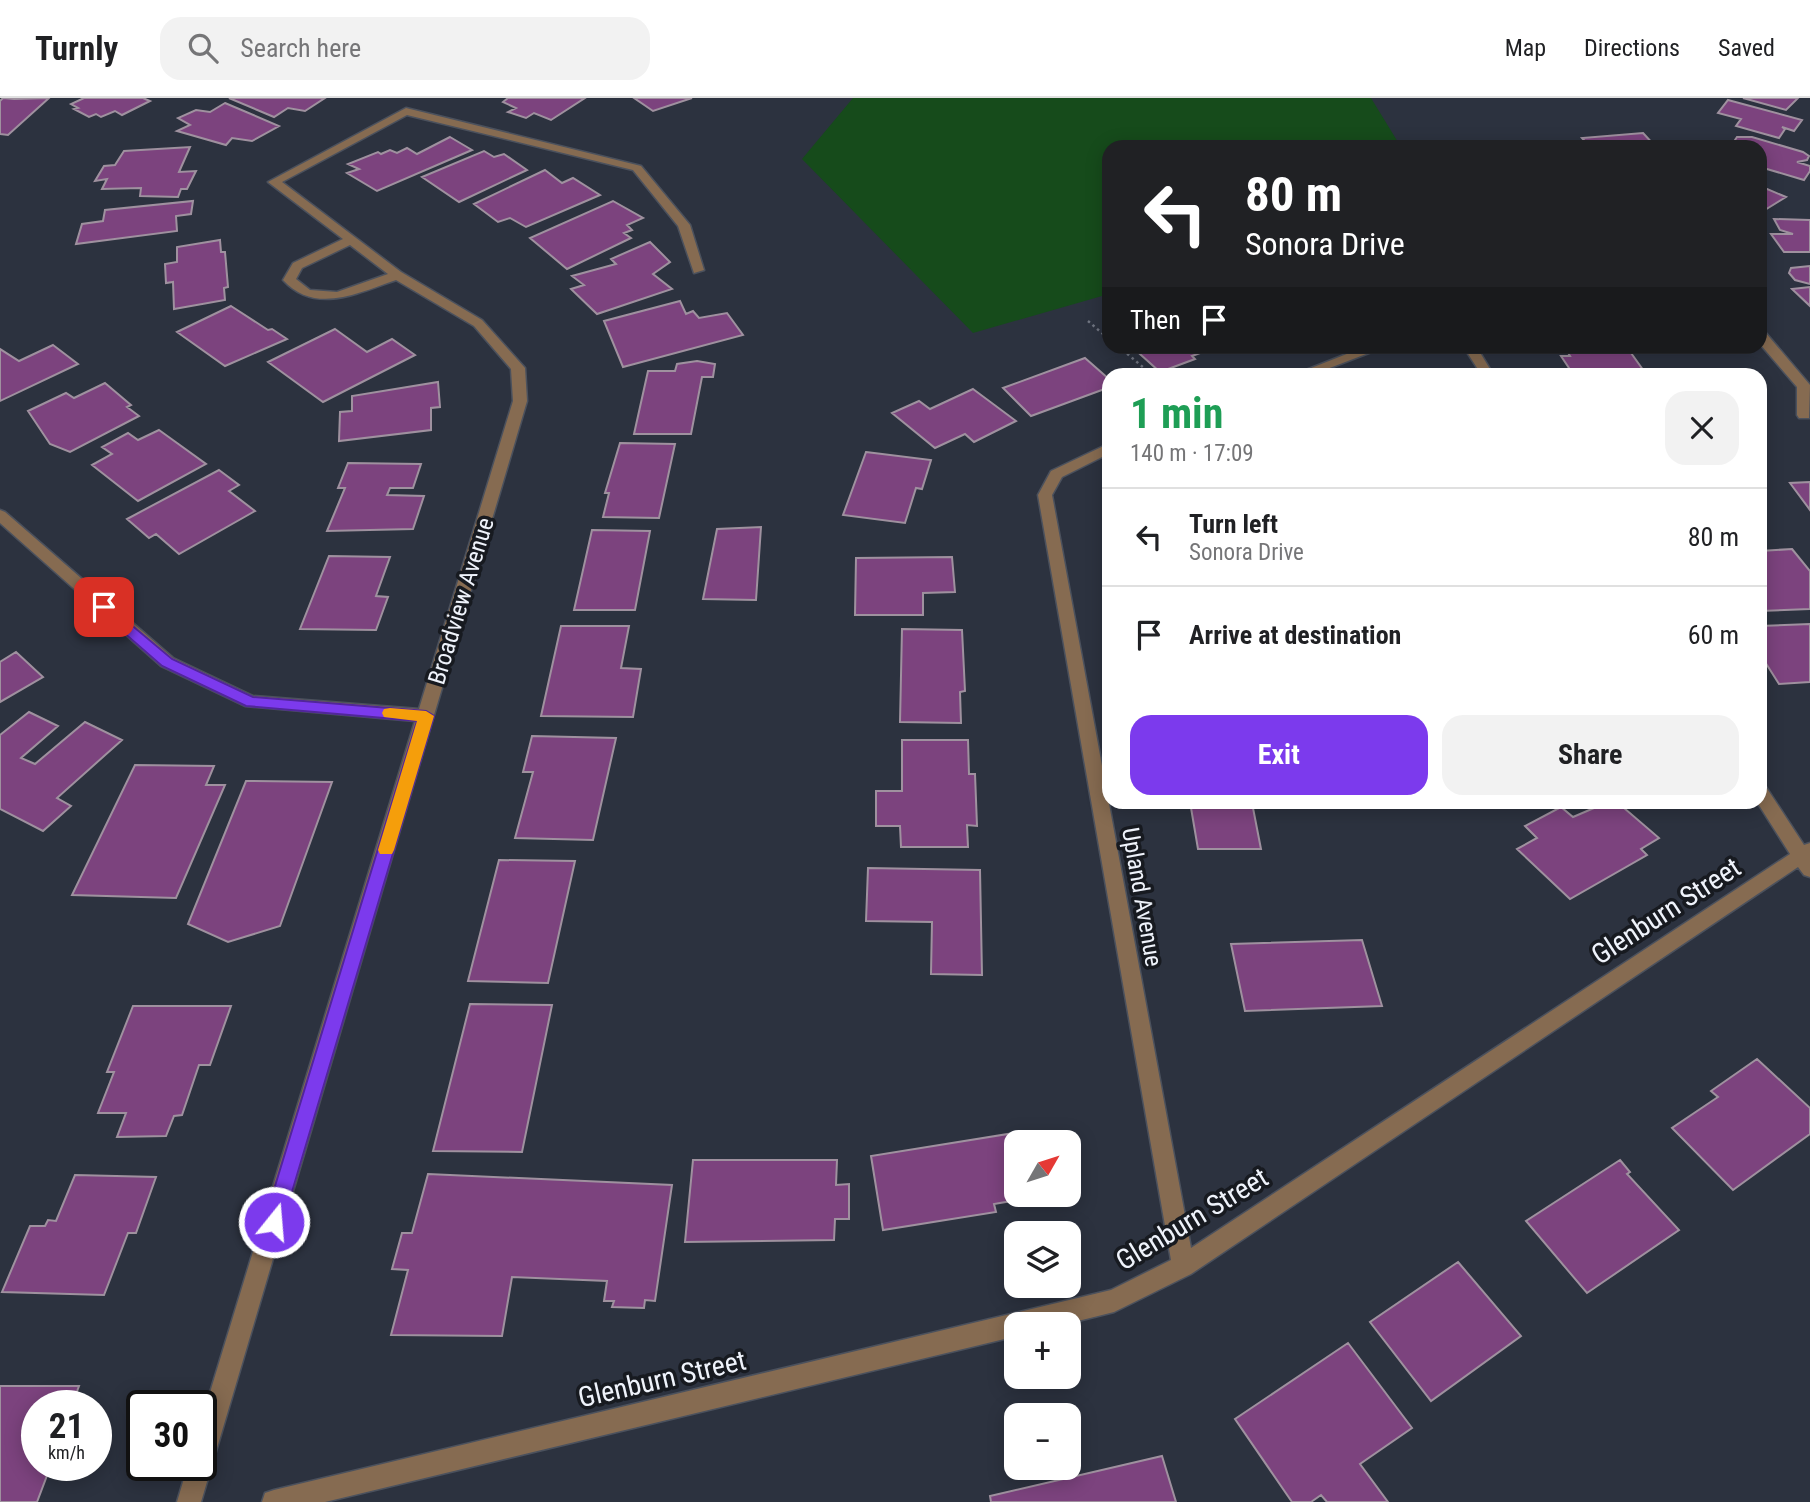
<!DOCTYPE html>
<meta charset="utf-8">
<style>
:root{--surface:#fff;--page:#f2f2f2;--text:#202124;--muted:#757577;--line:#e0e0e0;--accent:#7c3aed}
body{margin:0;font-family:"Roboto Condensed",sans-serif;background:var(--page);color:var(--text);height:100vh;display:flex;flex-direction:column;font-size:26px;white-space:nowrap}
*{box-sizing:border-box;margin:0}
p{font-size:23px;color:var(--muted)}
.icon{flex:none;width:38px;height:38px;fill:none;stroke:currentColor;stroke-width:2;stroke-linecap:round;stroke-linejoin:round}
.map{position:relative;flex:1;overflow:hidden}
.side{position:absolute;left:1102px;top:270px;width:665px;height:441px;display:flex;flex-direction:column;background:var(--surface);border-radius:21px;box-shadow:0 4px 18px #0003}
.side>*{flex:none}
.guide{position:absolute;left:1102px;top:42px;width:665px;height:214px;border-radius:21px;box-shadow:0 4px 18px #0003;background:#202124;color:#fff;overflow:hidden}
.needle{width:46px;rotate:51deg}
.buttons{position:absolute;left:1004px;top:1032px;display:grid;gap:14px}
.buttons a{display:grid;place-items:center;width:77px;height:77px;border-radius:14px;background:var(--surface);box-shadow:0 4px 18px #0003;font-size:35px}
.speed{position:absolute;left:21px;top:1292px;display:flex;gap:14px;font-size:35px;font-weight:700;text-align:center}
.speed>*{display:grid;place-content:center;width:91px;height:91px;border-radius:50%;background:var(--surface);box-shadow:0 4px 18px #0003;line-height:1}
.speed small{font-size:18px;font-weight:400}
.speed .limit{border:4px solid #111;border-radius:10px;background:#fff;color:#111}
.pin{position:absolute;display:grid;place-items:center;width:60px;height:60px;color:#fff;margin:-30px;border-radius:14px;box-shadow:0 4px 10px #0006}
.me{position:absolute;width:77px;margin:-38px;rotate:17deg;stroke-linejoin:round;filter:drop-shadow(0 0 5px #0008)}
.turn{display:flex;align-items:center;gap:24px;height:147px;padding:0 28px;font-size:32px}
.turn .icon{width:91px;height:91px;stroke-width:2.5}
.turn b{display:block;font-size:49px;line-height:60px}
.then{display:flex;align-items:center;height:66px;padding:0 28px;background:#0003;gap:14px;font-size:26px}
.round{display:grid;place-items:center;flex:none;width:74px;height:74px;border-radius:21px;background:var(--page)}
.headline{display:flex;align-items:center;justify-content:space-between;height:119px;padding:0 28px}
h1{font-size:42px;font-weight:700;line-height:52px;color:#1e9e55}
.primary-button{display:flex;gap:14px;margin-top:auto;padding:14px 28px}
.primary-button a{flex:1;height:80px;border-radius:21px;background:var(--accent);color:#fff;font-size:28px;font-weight:700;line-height:80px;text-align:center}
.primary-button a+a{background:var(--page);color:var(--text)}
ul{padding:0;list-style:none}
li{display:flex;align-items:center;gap:21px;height:98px;padding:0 28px;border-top:2px solid var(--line)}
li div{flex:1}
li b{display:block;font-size:26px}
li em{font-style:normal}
header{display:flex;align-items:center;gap:42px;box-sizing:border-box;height:98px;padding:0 35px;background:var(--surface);border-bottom:2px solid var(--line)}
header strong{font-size:33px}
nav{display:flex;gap:38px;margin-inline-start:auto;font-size:24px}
.search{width:490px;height:63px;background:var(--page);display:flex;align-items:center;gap:18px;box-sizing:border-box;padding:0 24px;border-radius:21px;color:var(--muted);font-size:26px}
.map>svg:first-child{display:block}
.green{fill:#164b1b}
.building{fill:#7c437e;stroke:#9f919f;stroke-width:2}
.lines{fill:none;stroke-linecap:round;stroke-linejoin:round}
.minor-casing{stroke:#4b515d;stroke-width:3}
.path{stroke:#717682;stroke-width:2.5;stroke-dasharray:2.5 3.5;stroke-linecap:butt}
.minor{fill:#866b51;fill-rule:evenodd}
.route{fill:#7c3aed;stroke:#51269a;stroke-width:2}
.slow{fill:#f59e0b}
.labels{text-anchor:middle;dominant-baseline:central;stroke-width:7;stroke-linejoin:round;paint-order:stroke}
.street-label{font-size:24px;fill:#eff3fb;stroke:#171a20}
.near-street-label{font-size:28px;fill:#eff3fb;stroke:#171a20}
</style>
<header>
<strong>Turnly</strong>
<div class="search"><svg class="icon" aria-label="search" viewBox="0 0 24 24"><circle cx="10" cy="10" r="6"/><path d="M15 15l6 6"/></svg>Search here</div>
<nav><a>Map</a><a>Directions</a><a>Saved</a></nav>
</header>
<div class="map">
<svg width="1810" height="1404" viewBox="0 0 1810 1404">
<rect width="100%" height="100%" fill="#2c323f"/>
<!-- green -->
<path class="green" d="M853,0H1371L1401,49H1110L1109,196L973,235L802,61Z"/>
<!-- building -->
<path class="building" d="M3,0L14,1L49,0L8,37L0,36V3Z
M84,0H143L150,3L122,17L115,13L101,19L96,16L89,19L74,11L78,10L71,6Z
M229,0H325L305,13L288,10L274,19Z
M508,0H585L551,22L534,15L526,20L508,14L516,10L503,4Z
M634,0H692L653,13Z
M1743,0H1798L1786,12Z
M1728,2L1802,22L1794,33L1782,29L1785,31L1779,40L1736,28L1741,21L1718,15Z
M225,5L279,28L252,43L232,40L226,47L177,33L190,27L178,20L196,12L210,14Z
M1643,35L1656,49H1590L1582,40Z
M450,39L472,52L377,93L347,75L359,71L348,66L378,54L381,56L390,52L397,55L407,50L417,56Z
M1737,39H1752L1803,54L1809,58L1807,62L1797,64L1810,68V73L1804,82L1760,69V49H1744L1735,42Z
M190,49L179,74L196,73L187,91H181L178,99L140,98L141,90L102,91L107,81L95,83L104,68L115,67L124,53Z
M484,53L494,59L504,56L527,72L459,104L422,79Z
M545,72L562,85L573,80L600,97L526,129L510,120L498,124L474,106Z
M1760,88L1786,99L1760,115Z
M193,103L191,116L176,118L177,133L76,146L82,126L103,123L105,112Z
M613,103L643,120L627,127L632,132L624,135L631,140L567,171L530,140Z
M1774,121L1810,122V154H1784L1771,136H1793L1780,132Z
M220,142L221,154H225L228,189L224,190L225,202L174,211L173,184L166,185L165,166L177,164V149Z
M650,144L670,164L653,176L672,191L597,216L571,191L584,187L572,178L616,166L611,161Z
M1810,168V186L1795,182L1789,175L1791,170Z
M1810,189V208L1792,191Z
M680,203L686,216L693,213L699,220L727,215L743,237L623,269L604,223Z
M231,208L268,232L272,231L287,241L225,268L177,234Z
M335,231L367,254L392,241L415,257L323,304L268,264Z
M53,247L78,266L0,303V251L19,263Z
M1131,248H1219L1192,258L1195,261L1160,274Z
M1564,248H1626L1646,276H1573L1561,258H1570Z
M1640,248H1710L1711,250L1643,252Z
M1085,260L1110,282V289L1031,318L1003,290Z
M697,263L715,266L713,279H702L691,336H634L648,273H675L677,266Z
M438,284L440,309L431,310V332L339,343L340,314L352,313V298Z
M105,285L131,307L127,309L139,318L70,354L50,346L28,313L66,295L74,300Z
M973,291L1016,323L974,344L965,336L935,350L892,315L919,303L930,311Z
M159,332L206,366L138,403L92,367L112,356L102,349L128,335L138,342Z
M620,345L675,346L659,420L603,419L609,395H605Z
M866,354L931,362L922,391L916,390L905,425L843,417Z
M348,365L421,366L413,390H390L387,397L424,398L413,431L327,433L345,390H338Z
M219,372L239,387L229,393L255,413L179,456L156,436L149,440L127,421Z
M1810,384V412L1790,385Z
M761,429L756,502L703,501L717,431Z
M592,432L650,433L635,512H574Z
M1792,451L1810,473V511L1760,513V453Z
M329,458L390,459L376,498L388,499L376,532L300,531Z
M952,459L955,494L923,495V517H855L856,460Z
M1810,526V584L1779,586L1760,556V528Z
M561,528H629L621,570L641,571L633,619L541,618Z
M902,531L962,532L965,593L960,594L961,625L900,624Z
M16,554L43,579L0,604V564Z
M29,614L58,628L21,660L35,666L85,624L122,642L57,700L71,708L43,733L0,711V637Z
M532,638L616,640L593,742L515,740L533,674H523Z
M902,642H968L969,676H975L977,728L967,727L968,749H901L900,728H876V693H902Z
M135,667L214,668L206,687H225L176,800L72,797Z
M246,683L332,684L280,828L228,844L188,826Z
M1190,704H1276L1277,710H1253L1261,751H1198Z
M1608,704H1617L1659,740L1641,751L1647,757L1570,801L1517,751L1537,740L1525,728L1561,709L1573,719Z
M499,762L575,763L548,885L468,883Z
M868,770L980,772L982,877L931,876L932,824L866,823Z
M1362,842L1382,908L1245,913L1231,846Z
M470,906L552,907L522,1054L433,1053Z
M133,908H231L210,967H199L182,1017L174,1018L166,1038L117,1039L126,1015H98L114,974H107Z
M1757,961L1810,1010V1036L1733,1092L1672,1030L1718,999L1711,993Z
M1008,1036L1017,1073V1097H1022L1023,1101L994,1106L996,1114L883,1132L871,1058Z
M693,1062H837L836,1087L849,1086V1121H835L834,1142L685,1144Z
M1620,1062L1630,1074L1627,1076L1679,1132L1587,1195L1526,1123Z
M428,1076L672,1087L655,1203L645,1202L644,1210L612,1209L614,1203H604L607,1183L512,1179L502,1238L391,1237L408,1172L392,1171L402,1135H412Z
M75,1077L156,1079L136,1135H128L104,1197L2,1194L30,1128H45L48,1122L56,1123Z
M1458,1164L1521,1238L1431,1303L1370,1224Z
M1348,1245L1412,1330L1360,1366L1388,1404H1327L1321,1397L1311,1404H1292L1235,1321Z
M0,1288H79L72,1307H37V1367H51L37,1404H0Z
M1162,1358L1176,1404H991L990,1398Z"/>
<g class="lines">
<defs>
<path id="minor" d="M406,10L641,68L690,127L704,172L694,175L678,128L633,72L407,17L282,84L401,174L482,222L525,270L527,303L201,1404H177L188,1367H201V1324L415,623L245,608L161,568L0,425V412L5,414L173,560L253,598L419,611L513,303L511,271L474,228L396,182C358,195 315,217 283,182L293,165L343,141L268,84ZM350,147L388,176L337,194L310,192L296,181L302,170Z
M1760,233L1765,234L1810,287L1809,320H1799L1797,317V289L1760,246Z
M1367,248H1387L1314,276H1296Z
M1463,248H1476L1493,276H1481Z
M1110,345V355L1062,379L1052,397L1191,1150L1790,756L1757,704H1760V687L1766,689L1804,747L1810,745V779L1804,777L1798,769L1191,1176L1114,1214L1062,1227H1017V1238L325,1404H262L265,1395L274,1392L1111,1192L1171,1162L1038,397L1051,373Z"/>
</defs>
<!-- minor casing -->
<use href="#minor" class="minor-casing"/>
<!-- path -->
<path class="path" d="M1088,223L1110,242
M1118,248L1151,276"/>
<!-- minor -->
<use href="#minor" class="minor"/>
</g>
<!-- route -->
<path class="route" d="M104,504L172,561L253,599L426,613L434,618L283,1124L281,1131L274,1134L267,1131L264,1124L417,623L246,608L162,568L99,513L97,509Z"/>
<!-- slow -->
<path class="slow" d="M390,610L426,613L434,618L394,752L392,756H380L378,752L417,623L384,619L382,615L384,611Z"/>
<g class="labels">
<!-- street labels -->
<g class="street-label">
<text transform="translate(461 503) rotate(-73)">Broadview Avenue</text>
<text transform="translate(1142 799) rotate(80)">Upland Avenue</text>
</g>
<!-- near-street labels -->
<g class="near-street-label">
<text transform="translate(1666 813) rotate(-33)">Glenburn Street</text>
<text transform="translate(1192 1121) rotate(-31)">Glenburn Street</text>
<text transform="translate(662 1281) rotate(-13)">Glenburn Street</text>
</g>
</g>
</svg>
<div class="buttons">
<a><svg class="needle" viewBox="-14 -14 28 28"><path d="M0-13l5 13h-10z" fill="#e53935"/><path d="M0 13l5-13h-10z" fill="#757577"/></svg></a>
<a><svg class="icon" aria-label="layers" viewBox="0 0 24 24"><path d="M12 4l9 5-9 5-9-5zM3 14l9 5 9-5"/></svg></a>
<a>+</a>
<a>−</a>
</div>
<div class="speed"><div>21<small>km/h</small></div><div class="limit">30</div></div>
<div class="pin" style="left:104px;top:509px;background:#d93025"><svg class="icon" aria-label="arrive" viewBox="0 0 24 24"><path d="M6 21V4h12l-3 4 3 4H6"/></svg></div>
<svg class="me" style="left:274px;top:1124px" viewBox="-20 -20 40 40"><circle r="17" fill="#7c3aed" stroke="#fff" stroke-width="3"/><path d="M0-11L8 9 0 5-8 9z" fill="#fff"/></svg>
<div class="guide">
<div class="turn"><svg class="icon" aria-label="left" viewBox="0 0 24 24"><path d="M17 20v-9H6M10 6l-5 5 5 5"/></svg><div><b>80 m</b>Sonora Drive</div></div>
<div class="then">Then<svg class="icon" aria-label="arrive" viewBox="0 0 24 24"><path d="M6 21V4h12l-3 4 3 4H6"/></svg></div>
</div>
<section class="side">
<div class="headline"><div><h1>1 min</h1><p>140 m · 17:09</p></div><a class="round"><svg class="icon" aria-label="close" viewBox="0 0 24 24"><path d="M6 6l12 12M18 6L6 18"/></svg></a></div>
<ul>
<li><svg class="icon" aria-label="left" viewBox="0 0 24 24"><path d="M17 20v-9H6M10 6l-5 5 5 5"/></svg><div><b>Turn left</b><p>Sonora Drive</p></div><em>80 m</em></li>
<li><svg class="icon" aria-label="arrive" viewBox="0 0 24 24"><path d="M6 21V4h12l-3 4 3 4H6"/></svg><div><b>Arrive at destination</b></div><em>60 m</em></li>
</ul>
<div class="primary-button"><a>Exit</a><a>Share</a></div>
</section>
</div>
